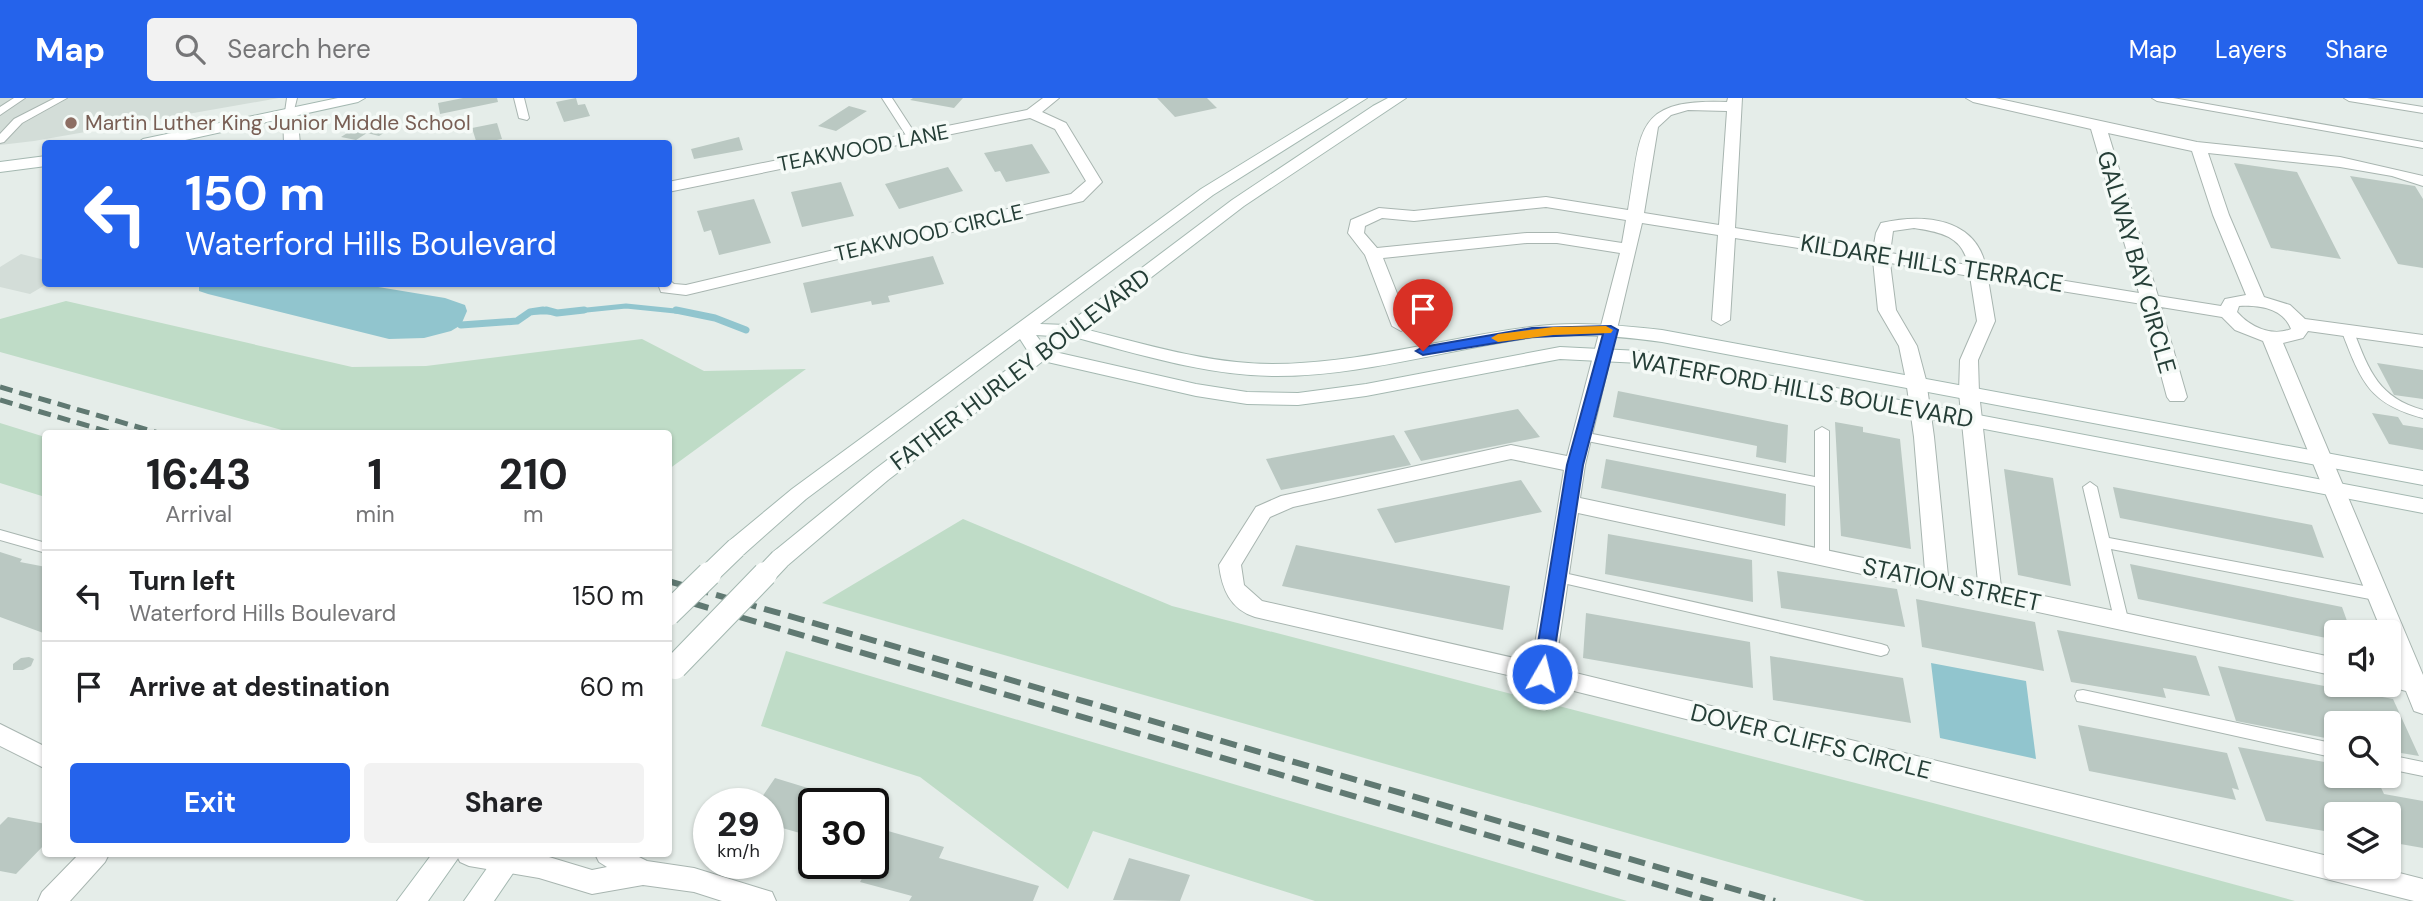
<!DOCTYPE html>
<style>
:root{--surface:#fff;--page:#f2f2f2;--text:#202124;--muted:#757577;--line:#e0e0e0;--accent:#2563eb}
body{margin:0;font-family:"DM Sans",sans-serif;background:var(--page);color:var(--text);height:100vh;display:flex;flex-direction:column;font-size:26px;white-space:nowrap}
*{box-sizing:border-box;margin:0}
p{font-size:23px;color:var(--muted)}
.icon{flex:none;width:38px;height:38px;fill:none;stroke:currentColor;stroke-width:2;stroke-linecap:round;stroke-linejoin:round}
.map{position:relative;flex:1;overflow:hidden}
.drawer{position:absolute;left:42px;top:332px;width:630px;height:427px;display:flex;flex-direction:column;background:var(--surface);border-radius:7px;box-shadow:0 2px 5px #0004}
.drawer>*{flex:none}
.banner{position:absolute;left:42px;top:42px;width:630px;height:147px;border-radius:7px;box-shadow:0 2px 5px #0004;background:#2563eb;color:#fff;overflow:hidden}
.fabs{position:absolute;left:2324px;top:522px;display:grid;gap:14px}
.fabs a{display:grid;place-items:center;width:77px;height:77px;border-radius:7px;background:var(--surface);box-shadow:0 2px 5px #0004;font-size:35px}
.speed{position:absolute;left:693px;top:690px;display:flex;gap:14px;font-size:35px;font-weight:700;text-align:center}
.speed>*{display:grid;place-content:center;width:91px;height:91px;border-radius:50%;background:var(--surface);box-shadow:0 2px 5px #0004;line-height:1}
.speed small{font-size:18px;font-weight:400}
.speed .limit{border:4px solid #111;border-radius:10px;background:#fff;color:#111}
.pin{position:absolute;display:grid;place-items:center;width:60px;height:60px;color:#fff;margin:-72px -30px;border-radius:50% 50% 50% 0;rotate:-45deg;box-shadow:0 0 7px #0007}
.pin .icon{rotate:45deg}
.me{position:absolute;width:77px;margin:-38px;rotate:8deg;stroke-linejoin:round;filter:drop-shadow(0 0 5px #0008)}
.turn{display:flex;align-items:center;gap:24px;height:147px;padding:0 28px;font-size:32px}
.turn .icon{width:91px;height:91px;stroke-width:2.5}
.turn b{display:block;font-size:49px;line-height:60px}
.eta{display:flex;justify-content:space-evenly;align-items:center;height:119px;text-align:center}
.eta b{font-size:42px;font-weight:700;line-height:49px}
.button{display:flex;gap:14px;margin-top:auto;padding:14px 28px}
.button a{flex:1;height:80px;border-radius:7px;background:var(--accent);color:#fff;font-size:28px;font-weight:700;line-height:80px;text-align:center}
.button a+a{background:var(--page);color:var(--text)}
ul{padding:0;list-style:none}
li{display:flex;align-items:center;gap:21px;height:91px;padding:0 28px;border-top:2px solid var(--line)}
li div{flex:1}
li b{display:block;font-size:26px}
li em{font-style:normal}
header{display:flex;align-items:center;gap:42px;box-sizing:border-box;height:98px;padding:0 35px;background:var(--accent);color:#fff}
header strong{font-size:33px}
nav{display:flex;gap:38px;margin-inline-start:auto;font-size:24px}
.search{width:490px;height:63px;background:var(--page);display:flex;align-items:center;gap:18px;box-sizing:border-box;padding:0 24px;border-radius:7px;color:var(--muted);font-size:26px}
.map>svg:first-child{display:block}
.built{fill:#d3ddd8}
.green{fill:#bfdcc7}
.water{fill:#91c5ce}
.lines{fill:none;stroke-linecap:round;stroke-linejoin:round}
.stream-far1{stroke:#91c5ce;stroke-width:5}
.stream{stroke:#91c5ce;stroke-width:7}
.building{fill:#bac8c2}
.lane-casing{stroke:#a8b5b0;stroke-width:2}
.street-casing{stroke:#a8b5b0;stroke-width:2}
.secondary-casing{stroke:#a4b8b1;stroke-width:2}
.lane{fill:#fff;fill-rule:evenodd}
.street{fill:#fff;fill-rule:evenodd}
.secondary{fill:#fff;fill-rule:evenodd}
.rail-far1{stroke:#607972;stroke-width:5;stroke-dasharray:13 7;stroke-linecap:butt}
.rail{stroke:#607972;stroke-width:6;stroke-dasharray:17 8;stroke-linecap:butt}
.secondary-bridge-far1-casing{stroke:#a4b8b1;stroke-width:22;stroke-linecap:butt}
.secondary-bridge-casing{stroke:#a4b8b1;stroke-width:26;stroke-linecap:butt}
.secondary-bridge-far1{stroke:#fff;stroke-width:20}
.secondary-bridge{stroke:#fff;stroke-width:24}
.route{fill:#2563eb;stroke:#184099;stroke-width:2}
.slow{fill:#f59e0b}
.education-dot{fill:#8d6e63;stroke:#f5faf7;stroke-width:2.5}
.labels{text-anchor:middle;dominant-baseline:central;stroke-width:7;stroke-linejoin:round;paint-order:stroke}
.far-education-label{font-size:21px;fill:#785e54;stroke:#f5faf7;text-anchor:start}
.far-street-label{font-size:21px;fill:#253e37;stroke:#f5faf7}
.street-label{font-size:24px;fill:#253e37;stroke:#f5faf7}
</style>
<header>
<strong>Map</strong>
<div class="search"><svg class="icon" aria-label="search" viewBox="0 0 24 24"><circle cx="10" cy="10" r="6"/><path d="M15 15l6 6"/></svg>Search here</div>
<nav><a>Map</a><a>Layers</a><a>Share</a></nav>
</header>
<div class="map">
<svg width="2423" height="803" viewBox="0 0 2423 803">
<rect width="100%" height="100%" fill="#e5ede9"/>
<!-- built -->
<path class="built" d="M0,0H279L34,43L0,47Z
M21,156L45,162L47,186L30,196L0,189V169Z"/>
<!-- green -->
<path class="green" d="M66,203L352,269L426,268L642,241L704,273L806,271L669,371L668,336H296L0,254V221Z
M0,325L45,339V399L0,385Z
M963,421L1172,508L1933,705L2295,803H1865L822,505Z
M786,553L1627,803H1315L1093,733L1068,791L920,679L761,628Z"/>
<!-- water -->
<path class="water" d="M199,186H360L445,200L465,207L467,213L461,227L451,233L424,240L389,241L208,196L199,193Z
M1931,565L2026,583L2036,661L1940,640Z"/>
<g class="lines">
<!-- stream-far1 -->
<path class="stream-far1" d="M530,214H553
M567,214L626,208L685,214"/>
<!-- stream -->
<path class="stream" d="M546,212L557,215L584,212
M676,212L715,220L746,232
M461,227L517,223L530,214L543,212"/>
</g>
<!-- building -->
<path class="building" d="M463,0H497L498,4L440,16L438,5Z
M576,0L578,7L585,6L590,18L564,24L556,4Z
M913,0H963L954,10L910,2Z
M1157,0H1207L1217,10L1175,19Z
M849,8L867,13L836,33L818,28Z
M374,18L401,24L379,38L367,35L356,42L341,39Z
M497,25L502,41L477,46L472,30Z
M739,39L743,52L694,61L691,51Z
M1032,46L1050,75L1006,84L1000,73L995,74L984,55Z
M2234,65L2297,74L2341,161L2271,150Z
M948,69L963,93L899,111L885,86Z
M2350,78L2415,88L2423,101V170L2398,166Z
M841,84L854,118L802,129L791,94Z
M754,101L771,145L719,157L711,132L704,134L697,113Z
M933,158L944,186L888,198L890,204L872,207L871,203L811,215L803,185Z
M2377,265L2423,272V301L2394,297Z
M1618,293L1788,327L1786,365L1756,359L1757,348L1613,319Z
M1518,311L1540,339L1421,363L1404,333Z
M2372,315L2398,319L2403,327L2423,330V352L2389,346Z
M1835,324L1863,329V334L1900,341L1911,451L1841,438Z
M1394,337L1411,367L1281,392L1266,361Z
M1606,361L1786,396L1785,428L1601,390Z
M2004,371L2053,380L2071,488L2018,477Z
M1521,382L1542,414L1395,445L1377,411Z
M2113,389L2312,427L2324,460L2120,420Z
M1608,436L1752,462L1753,504L1605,476Z
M1296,447L1510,488L1503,532L1282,488Z
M0,454L22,461L20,464L46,469V536L0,519Z
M2130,466L2342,509L2351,534H2336V542L2138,501Z
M1777,473L1897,491L1905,529L1781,510Z
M1916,501L2035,524L2044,573L1922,549Z
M1586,515L1750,544L1753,590L1583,560Z
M2057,532L2196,558L2210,598L2163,590L2166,600L2071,584Z
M1770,558L1903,580L1911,625L1773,602Z
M29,559L34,561L31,568L23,572H13V566L21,560Z
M2218,568L2393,601L2419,658L2389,653V625H2336V642L2236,623Z
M2078,627L2227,655L2239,692L2232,690L2236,702L2089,673Z
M2238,649L2336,666V677H2375L2384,696L2423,703V750L2389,744V716H2336V735L2266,723Z
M775,680L857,705H814V739L768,726V705H758Z
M8,719L46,726V745L16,776L0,773V727Z
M888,733L944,749L939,760L1039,788L1033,803H909L912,798L860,784L871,765H873Z
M1129,760L1190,777L1180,803L1113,802Z"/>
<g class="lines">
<defs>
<path id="lane" d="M14,0H25L0,17V9Z
M55,0H67L22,25L4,44L0,45V36L14,21Z
M287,0H297L293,16L285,14Z
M514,0H524L529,20L527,22L519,20Z
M882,0H892L918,40L917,42H909Z
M2152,0H2173L2423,44V50L2157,3Z
M2344,0H2367L2423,9V15L2349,3Z
M2348,230L2354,234C2369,273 2379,300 2423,312V320C2369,306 2361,283 2342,234Z
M1822,329L1829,333V459L1827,463H1817L1815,459V388L1582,342L1575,338L1582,334L1815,379V333Z
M2090,384L2097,389L2109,440L2380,491L2385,493L2388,497L2385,501L2380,503L2111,451L2128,521L2125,525H2115L2083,389Z
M0,432L46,445V455L0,442Z
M1555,473L1881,546L1887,548L1889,552L1887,556L1881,558L1550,482L1548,478L1550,474Z
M2083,592L2336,646V660L2083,604L2077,603L2075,598L2077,593Z
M2389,657L2423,664V678L2389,671Z"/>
<path id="street" d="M1043,0H1059L1042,14L1066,25L1102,84L1083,103L686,197L661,194L658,186H668V181L674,186L686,187L1071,96L1086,83L1055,31L1030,20L668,94V84L1027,12Z
M1728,0H1742L1735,130L1873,152L1876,135L1881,125C1924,115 1977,120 1986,170L2139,195L2091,31L1973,4L1966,0H1995L2197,44L2340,59L2423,78V88L2392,78L2340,69L2208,55L2229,117L2264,199L2290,207L2305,221L2423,237V249L2308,233L2303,240L2283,245L2423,577V616L2414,613L2406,593L2380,586H2389V571L2397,572L2389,552V534H2382L2263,243L2235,232L2222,219L2161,209L2187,299L2184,303H2170L2167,299L2142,206L1988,181L1995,223L1978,262L1979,295L2001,489L2336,560V578L1578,415L1555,570L2336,760V768H2372L2423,781V803H2414L1542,585L1255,519C1230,511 1222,491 1219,467L1256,409L1281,398L1511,347L1567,358L1620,155L1557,145H1527L1383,160L1410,228L1401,233L1392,228L1365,157L1348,135L1351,122L1379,110L1414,113L1546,99L1628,112C1642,35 1631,0 1727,4ZM1688,12L1727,13L1719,127L1644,115L1658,29L1671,17ZM2108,35L2192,53L2213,117L2246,197L2225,201L2221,208L2158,198ZM1546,109L1626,122L1622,145L1557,135H1527L1377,150L1364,135L1365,128L1382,120L1414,123ZM1642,125L1718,137L1712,222L1721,227L1730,222L1735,140L1873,162L1878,212L1899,248L1906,282L1914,339L1925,473L1580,400L1585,367ZM1914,130C1940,134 1963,138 1968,167L1890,155L1893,133ZM1890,165L1970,178L1977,223L1960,262L1959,295L1978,484L1948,478L1934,339L1926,282L1917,248L1896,212ZM2239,208C2259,207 2283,210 2291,231C2272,239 2250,229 2237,214ZM1511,361L1564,372L1532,564L1262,503L1244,487L1241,467L1270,419L1293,409Z
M290,10L297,14L300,46H284L283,14Z
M0,626L46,649V671L0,648Z
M79,756H109L105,764L70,803H38L42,794Z
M456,756H539L592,772L607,769L599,764L595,756H633L647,763L694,770L762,791L772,794L776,803H722L694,794L643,787L592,796L539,780L469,768L460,764Z"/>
<path id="secondary" d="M338,0H365L358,4L167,46H136L143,41Z
M1349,0H1367L1213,97L1040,226L1066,227L1232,102L1373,8L1388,0H1406L1244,108L1084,231C1145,246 1209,266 1272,266C1359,266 1444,240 1530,229C1573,223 1619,227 1662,232L2423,373V387L1662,244C1619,238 1573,234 1529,240C1444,252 1358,279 1272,278C1205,277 1138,256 1074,239L1055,254L1196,286L1247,294L1298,295L1366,286L1560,249L1640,253L2423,401V415L1640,265L1560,261L1366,298L1298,307L1247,306L1196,298L1043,263L888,382L788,467L780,469L772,467L769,461L772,455L874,372L1029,255L1020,241L806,401L744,456L736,458L728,456L725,450L728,444L792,391L1201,91ZM1036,237L1052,238L1042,245Z
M46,58V68L0,74V64Z
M432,756H461L428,803H397Z
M497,756H526L494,803H464Z"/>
</defs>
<!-- lane casing -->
<use href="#lane" class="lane-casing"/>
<!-- street casing -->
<use href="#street" class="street-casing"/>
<!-- secondary casing -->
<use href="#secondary" class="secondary-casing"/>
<!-- lane -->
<use href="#lane" class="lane"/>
<!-- street -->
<use href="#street" class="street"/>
<!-- secondary -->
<use href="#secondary" class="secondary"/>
<!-- rail-far1 -->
<path class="rail-far1" d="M0,289L162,336
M0,302L116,336"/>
<!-- rail -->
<path class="rail" d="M668,483L1775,803
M668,498L1713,803"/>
<defs>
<path id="secondary-bridge-far1" d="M707,478L736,450
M764,478L780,461"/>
<path id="secondary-bridge" d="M668,516L709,476
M675,569L765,476"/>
</defs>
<!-- secondary-bridge-far1 casing -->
<use href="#secondary-bridge-far1" class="secondary-bridge-far1-casing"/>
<!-- secondary-bridge casing -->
<use href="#secondary-bridge" class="secondary-bridge-casing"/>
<!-- secondary-bridge-far1 -->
<use href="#secondary-bridge-far1" class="secondary-bridge-far1"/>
<!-- secondary-bridge -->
<use href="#secondary-bridge" class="secondary-bridge"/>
</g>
<!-- route -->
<path class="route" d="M1611,228L1618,232L1583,367L1551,576L1548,581H1535L1533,576L1567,367L1603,236L1532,239L1423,257L1416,253L1423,249L1532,230Z"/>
<!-- slow -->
<path class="slow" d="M1606,228L1613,232L1611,235L1553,237L1498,244L1491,240L1498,236L1553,229Z"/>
<!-- markers -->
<circle class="education-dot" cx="71" cy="25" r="7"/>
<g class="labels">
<!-- far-education labels -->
<g class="far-education-label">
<text x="85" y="25">Martin Luther King Junior Middle School</text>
</g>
<!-- far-street labels -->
<g class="far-street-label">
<text transform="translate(863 50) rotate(-11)">TEAKWOOD LANE</text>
<text transform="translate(929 135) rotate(-13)">TEAKWOOD CIRCLE</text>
</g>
<!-- street labels -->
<g class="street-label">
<text transform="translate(2137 164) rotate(74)">GALWAY BAY CIRCLE</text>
<text transform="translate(1932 165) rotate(9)">KILDARE HILLS TERRACE</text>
<text transform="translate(1020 271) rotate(-37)">FATHER HURLEY BOULEVARD</text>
<text transform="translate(1802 291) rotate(10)">WATERFORD HILLS BOULEVARD</text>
<text transform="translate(1952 486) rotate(12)">STATION STREET</text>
<text transform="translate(1811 643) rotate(14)">DOVER CLIFFS CIRCLE</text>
</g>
</g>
</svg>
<div class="fabs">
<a><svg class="icon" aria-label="sound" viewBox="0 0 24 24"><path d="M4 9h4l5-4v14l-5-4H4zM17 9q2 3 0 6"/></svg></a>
<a><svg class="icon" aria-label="search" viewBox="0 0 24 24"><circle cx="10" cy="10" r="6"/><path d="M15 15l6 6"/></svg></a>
<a><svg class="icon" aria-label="layers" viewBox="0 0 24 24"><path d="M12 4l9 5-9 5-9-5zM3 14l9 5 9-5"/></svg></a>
</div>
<div class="speed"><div>29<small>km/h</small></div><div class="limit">30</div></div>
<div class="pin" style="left:1423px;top:253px;background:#d93025"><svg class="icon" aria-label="arrive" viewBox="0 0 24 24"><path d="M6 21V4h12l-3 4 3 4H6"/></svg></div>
<svg class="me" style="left:1542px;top:576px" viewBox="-20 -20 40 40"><circle r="17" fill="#2563eb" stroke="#fff" stroke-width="3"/><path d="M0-11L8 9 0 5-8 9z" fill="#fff"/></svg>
<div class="banner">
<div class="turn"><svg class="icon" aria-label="left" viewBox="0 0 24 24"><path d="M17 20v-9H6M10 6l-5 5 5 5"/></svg><div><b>150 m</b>Waterford Hills Boulevard</div></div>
</div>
<section class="drawer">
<div class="eta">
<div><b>16:43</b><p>Arrival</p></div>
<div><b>1</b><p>min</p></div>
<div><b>210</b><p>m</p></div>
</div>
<ul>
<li><svg class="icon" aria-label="left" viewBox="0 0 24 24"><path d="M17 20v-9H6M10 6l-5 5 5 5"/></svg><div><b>Turn left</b><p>Waterford Hills Boulevard</p></div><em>150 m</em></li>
<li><svg class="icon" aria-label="arrive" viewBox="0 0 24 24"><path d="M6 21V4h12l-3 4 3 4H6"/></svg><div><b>Arrive at destination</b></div><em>60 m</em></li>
</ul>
<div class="button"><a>Exit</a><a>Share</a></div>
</section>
</div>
